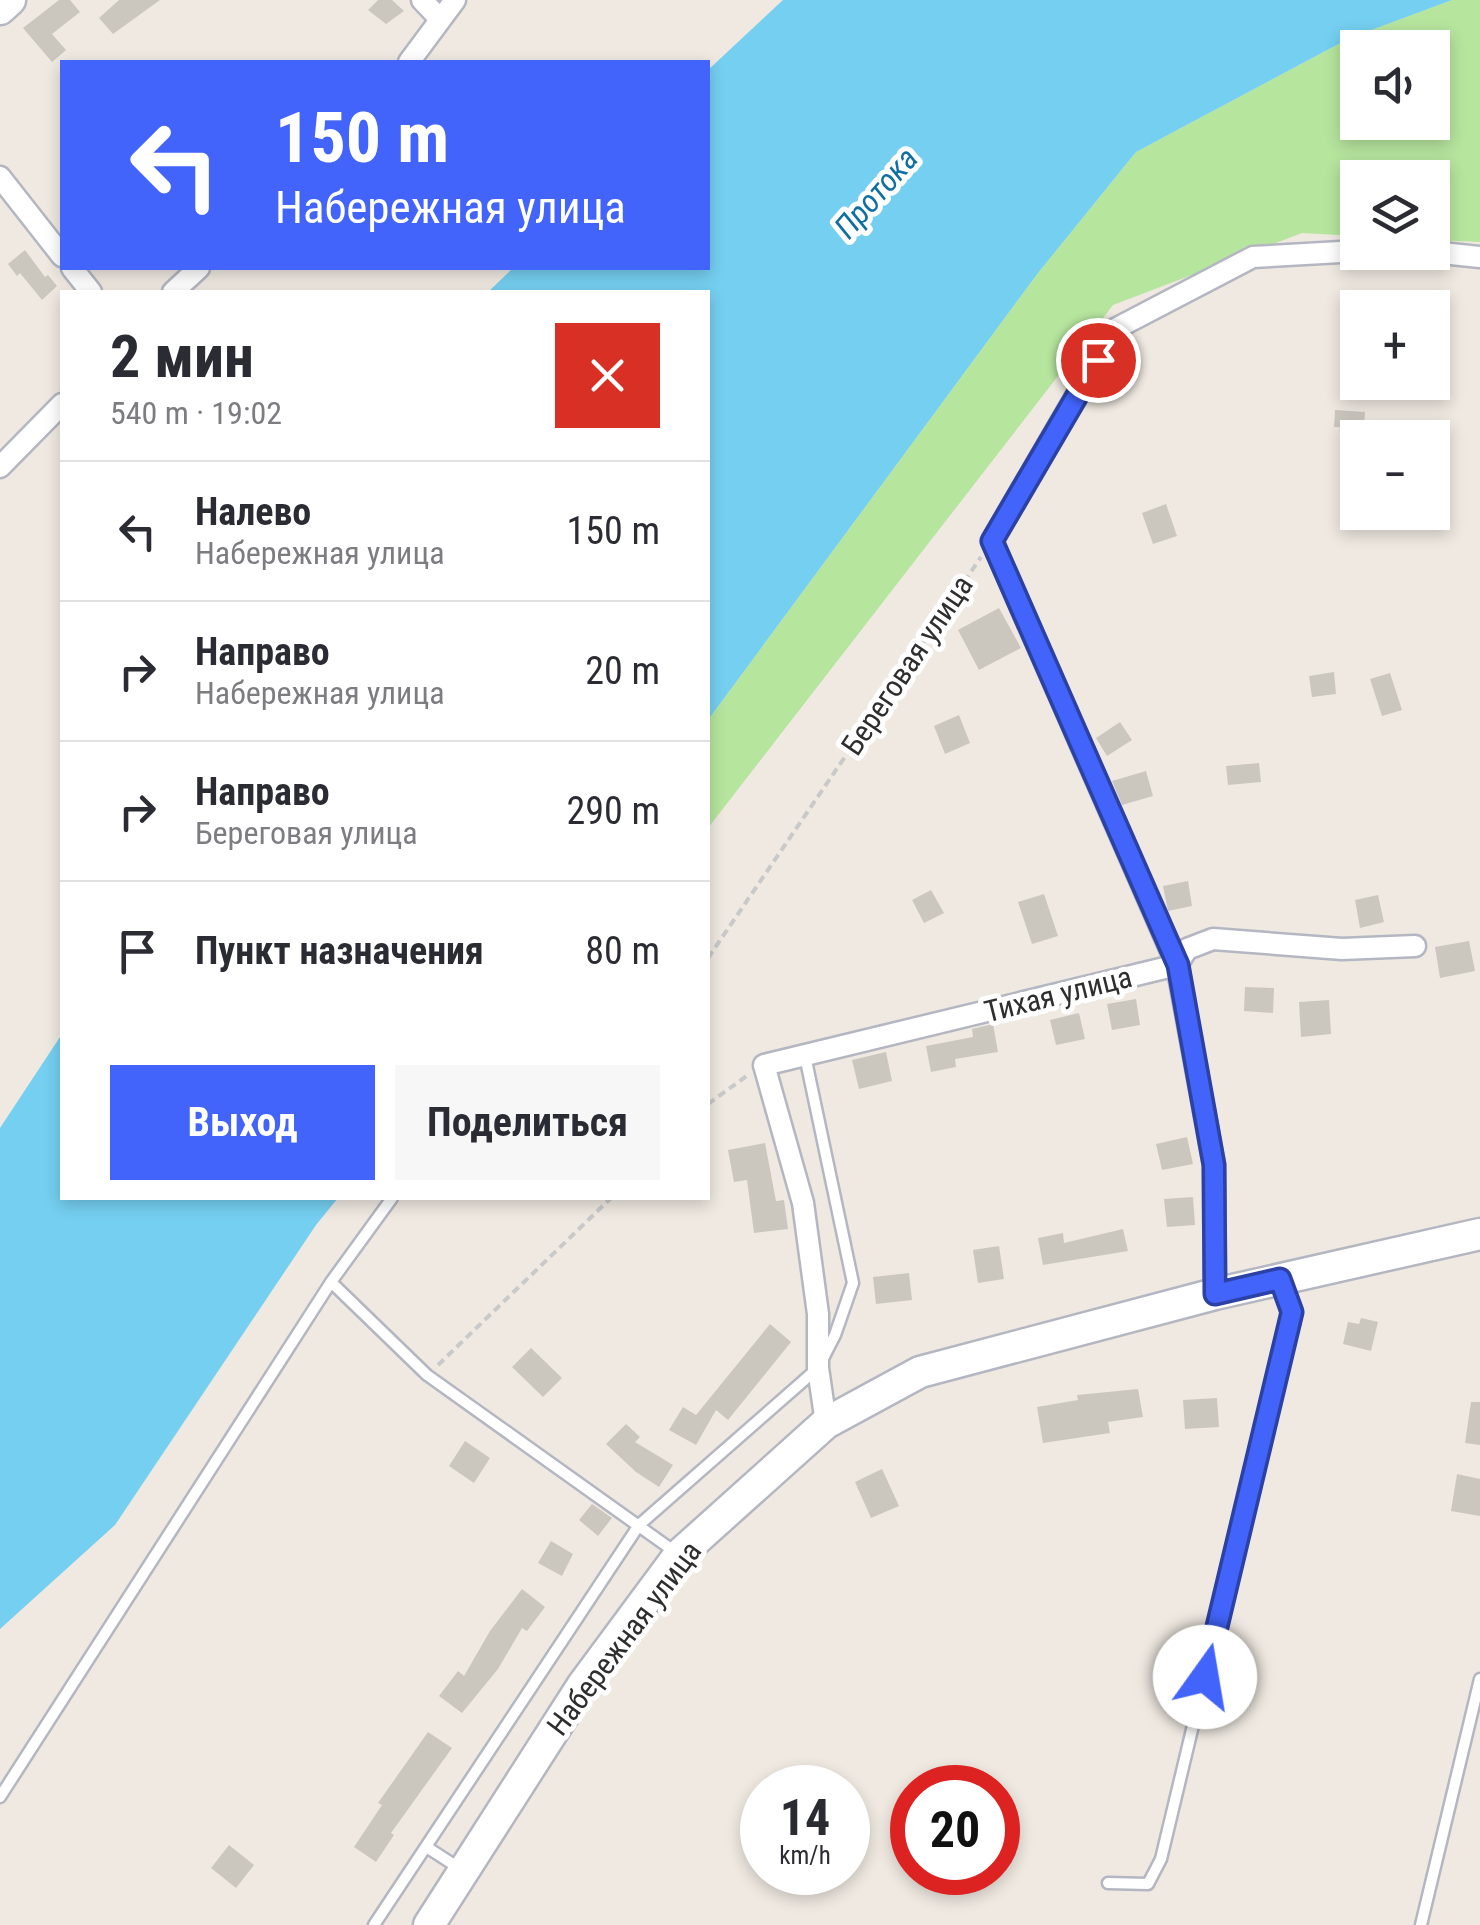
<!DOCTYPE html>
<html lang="ru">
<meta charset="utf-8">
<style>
:root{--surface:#fff;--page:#f7f7f7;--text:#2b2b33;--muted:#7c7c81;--line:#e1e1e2;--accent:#4264fb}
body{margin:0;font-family:"Roboto Condensed",sans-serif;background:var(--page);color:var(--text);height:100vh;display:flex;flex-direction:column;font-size:38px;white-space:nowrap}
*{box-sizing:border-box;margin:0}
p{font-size:32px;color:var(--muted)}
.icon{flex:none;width:55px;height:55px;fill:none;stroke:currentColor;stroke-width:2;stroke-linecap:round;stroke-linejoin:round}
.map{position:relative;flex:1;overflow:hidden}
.side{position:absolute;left:60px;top:290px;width:650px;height:910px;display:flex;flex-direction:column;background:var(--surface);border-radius:0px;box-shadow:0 5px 15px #0003}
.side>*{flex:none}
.hud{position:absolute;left:60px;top:60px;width:650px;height:210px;border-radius:0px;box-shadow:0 5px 15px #0003;background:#4264fb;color:#fff;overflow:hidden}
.fabs{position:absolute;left:1340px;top:30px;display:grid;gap:20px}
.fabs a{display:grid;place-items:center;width:110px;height:110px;border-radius:0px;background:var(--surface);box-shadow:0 5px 15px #0003;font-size:50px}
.speed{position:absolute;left:740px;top:1765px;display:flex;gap:20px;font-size:50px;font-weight:700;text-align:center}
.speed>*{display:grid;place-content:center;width:130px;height:130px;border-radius:50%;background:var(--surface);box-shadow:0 5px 15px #0003;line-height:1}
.speed small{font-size:25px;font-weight:400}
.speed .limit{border:15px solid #d22;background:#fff;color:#111}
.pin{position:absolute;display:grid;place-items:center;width:85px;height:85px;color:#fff;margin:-42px;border:5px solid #fff;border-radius:50%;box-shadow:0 2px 10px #0007}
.me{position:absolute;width:110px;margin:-55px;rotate:13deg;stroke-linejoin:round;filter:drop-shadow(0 0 8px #0008)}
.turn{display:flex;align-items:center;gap:35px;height:210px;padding:0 50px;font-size:45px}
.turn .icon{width:130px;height:130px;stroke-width:2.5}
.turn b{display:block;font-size:70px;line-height:85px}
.round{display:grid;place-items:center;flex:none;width:105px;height:105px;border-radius:0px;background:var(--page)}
.headline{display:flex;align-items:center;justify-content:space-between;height:170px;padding:0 50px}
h1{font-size:60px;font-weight:700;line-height:75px}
.cta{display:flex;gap:20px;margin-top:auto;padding:20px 50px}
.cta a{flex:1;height:115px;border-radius:0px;background:var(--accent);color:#fff;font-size:40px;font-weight:700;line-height:115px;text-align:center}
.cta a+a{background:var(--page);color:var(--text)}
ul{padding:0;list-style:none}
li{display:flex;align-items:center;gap:30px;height:140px;padding:0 50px;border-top:2px solid var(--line)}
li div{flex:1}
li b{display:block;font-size:38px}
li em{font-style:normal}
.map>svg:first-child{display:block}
.green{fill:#b6e59e;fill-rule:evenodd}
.water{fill:#75cff0}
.building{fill:#cbc7bf}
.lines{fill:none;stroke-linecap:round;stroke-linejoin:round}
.lane-casing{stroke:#b4b7c1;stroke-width:15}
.street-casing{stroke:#b4b7c1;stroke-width:25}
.secondary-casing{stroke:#b4b7c1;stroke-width:35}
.path{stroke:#c9c9c9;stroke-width:4;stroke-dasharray:8 5;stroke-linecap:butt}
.lane{stroke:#fff;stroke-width:10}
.street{stroke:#fff;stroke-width:20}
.secondary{stroke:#fff;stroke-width:30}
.route-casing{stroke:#2b41a3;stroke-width:25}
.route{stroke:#4264fb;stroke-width:18}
.labels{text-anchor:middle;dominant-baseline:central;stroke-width:10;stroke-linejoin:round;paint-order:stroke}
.street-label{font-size:30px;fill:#2e2e2e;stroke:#fff}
.water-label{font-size:32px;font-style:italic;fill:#0d6fa3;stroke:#fff}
</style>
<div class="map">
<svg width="1480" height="1925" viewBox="0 0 1480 1925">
<rect width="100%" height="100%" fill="#efe9e1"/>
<!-- green -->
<path class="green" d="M1452,0H1480V242L1433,240L1432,178H1358L1357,236L1302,233L1113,305L708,828V720L1038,273L1136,152L1350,38ZM1358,48H1432V122H1358Z"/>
<!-- water -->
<path class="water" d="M783,0H1452L1350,38L1136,152L1038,273L708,720V292H488L513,268H708V70Z
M62,1034V1198H338L316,1225L115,1525L0,1629V1128Z"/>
<!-- building -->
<path class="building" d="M59,0H70L80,12L52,34L66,50L52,62L23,28Z
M119,0H160L113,34L99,18Z
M378,0H392L404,11L386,24L368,10Z
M25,250L45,277L48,275L57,286L42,300L20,273L17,276L8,264Z
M1335,410L1365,412L1364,428L1334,427Z
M1166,504L1177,536L1153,544L1142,513Z
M999,608L1021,648L979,670L958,630Z
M1334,672L1336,694L1312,697L1309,676Z
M1390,673L1402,710L1382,716L1370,679Z
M959,715L970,743L945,754L934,726Z
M1120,722L1132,740L1107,756L1096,738Z
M1259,763L1261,782L1228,785L1226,766Z
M1146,771L1153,796L1122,805L1112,781Z
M1188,881L1192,906L1168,911L1163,886Z
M931,890L944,913L924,923L912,900Z
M1044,894L1058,936L1032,944L1018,902Z
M1378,895L1384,922L1360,928L1355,900Z
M1469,941L1475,971L1440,978L1435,947Z
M1245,987L1274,988L1273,1013L1244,1011Z
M1136,999L1140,1025L1112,1030L1107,1004Z
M1329,1000L1331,1034L1301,1037L1299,1002Z
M1079,1013L1085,1039L1056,1045L1050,1020Z
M993,1024L998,1052L955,1059L956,1067L931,1072L926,1046L973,1037L972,1029Z
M886,1052L892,1081L859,1089L852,1060Z
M1187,1137L1193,1164L1162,1170L1156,1144Z
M765,1143L776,1201L784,1200L788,1229L754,1233L747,1180L734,1182L728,1150Z
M1193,1197L1195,1225L1167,1227L1164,1199Z
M1123,1229L1128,1251L1043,1265L1038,1238L1063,1233L1064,1243Z
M999,1246L1004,1279L978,1283L973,1250Z
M909,1273L912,1300L876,1304L873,1277Z
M1361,1318L1378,1322L1371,1351L1343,1344L1348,1322L1359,1324Z
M770,1324L791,1342L728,1420L716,1410L696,1445L669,1430L683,1407L696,1415Z
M531,1348L562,1378L543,1397L512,1367Z
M1138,1389L1143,1417L1108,1422L1110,1433L1043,1443L1037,1407L1078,1400L1077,1395Z
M1217,1398L1219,1427L1185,1429L1183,1400Z
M1471,1402H1480V1445L1465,1443Z
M626,1424L640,1437L635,1442L673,1465L659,1487L636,1472L606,1444Z
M465,1441L490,1458L474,1483L449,1466Z
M882,1469L899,1506L871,1518L855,1482Z
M1457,1474L1480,1479V1516L1451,1511Z
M592,1504L612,1518L598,1536L579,1520Z
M551,1541L573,1554L562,1576L538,1563Z
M522,1589L545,1607L527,1631L522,1628L498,1669L462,1713L439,1696L458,1671L464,1676L490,1631Z
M428,1732L452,1748L391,1833L394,1835L376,1862L354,1847L382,1805L378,1803Z
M229,1845L254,1865L236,1888L211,1868Z"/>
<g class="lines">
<defs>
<path id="lane" d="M331,1282L427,1375L678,1554
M0,1797L331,1282L392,1198
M428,1848L462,1870
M1108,1883L1148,1884L1161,1859L1292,1312L1282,1285
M374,1925L639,1525L818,1368L835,1335L853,1283L805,1056
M1421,1925L1480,1679"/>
<path id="street" d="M422,0L440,19
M409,62L455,0
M0,177L62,256
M1432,252L1480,257
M72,268L91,292
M173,292L199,268
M0,467L62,404
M1215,1294L1214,1165L1177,965L992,541L1115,329L1253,257L1358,251
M826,1423L818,1368V1314L803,1203L764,1065L1177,965L1187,949L1213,939L1342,949L1415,946"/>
<path id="secondary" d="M0,9L10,0
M429,1925L582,1686L679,1555L826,1423L920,1372L1215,1294L1480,1234"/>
</defs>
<!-- lane casing -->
<use href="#lane" class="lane-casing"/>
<!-- street casing -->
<use href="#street" class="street-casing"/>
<!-- secondary casing -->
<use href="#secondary" class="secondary-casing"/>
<!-- path -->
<path class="path" d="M708,958L981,557
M708,1104L748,1075
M438,1365L611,1198"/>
<!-- lane -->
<use href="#lane" class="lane"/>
<!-- street -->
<use href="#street" class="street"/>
<!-- secondary -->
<use href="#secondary" class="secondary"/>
</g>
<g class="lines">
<defs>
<path id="route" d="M1098,360L992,541L1178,965L1214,1165L1215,1294L1280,1279L1292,1312L1205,1677"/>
</defs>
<!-- route casing -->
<use href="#route" class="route-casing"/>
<!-- route -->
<use href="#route" class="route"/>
</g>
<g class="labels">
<!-- street labels -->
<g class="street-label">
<text transform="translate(907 665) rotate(-56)">Береговая улица</text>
<text transform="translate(1058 994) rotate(-14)">Тихая улица</text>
<text transform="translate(624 1638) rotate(-53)">Набережная улица</text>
</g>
<!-- water labels -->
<g class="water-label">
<text transform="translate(876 193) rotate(-49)">Протока</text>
</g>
</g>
</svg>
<div class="fabs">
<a><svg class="icon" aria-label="sound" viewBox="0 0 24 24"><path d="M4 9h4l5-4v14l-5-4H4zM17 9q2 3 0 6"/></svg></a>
<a><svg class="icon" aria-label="layers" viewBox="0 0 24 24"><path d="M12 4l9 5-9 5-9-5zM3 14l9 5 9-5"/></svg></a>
<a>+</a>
<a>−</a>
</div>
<div class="speed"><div>14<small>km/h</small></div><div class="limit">20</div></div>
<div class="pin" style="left:1098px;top:360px;background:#d93025"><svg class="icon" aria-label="arrive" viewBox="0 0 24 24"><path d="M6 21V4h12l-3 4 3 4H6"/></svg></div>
<svg class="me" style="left:1205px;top:1677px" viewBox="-20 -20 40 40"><circle r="19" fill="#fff"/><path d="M0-13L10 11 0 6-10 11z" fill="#4264fb"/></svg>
<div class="hud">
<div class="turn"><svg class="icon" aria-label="left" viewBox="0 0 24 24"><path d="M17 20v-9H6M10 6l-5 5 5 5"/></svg><div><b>150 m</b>Набережная улица</div></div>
</div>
<section class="side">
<div class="headline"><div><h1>2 мин</h1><p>540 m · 19:02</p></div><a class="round" style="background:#d93025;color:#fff"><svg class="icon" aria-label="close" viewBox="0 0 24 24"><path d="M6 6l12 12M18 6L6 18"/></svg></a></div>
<ul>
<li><svg class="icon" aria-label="left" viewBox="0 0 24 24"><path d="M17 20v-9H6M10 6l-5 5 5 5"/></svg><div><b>Налево</b><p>Набережная улица</p></div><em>150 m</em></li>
<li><svg class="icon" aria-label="right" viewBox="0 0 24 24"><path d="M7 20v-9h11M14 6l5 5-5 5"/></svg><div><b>Направо</b><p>Набережная улица</p></div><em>20 m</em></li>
<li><svg class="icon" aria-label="right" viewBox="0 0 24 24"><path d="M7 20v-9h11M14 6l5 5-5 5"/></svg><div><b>Направо</b><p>Береговая улица</p></div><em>290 m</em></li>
<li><svg class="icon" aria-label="arrive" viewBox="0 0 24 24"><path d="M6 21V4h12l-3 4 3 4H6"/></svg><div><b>Пункт назначения</b></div><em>80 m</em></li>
</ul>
<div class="cta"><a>Выход</a><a>Поделиться</a></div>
</section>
</div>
